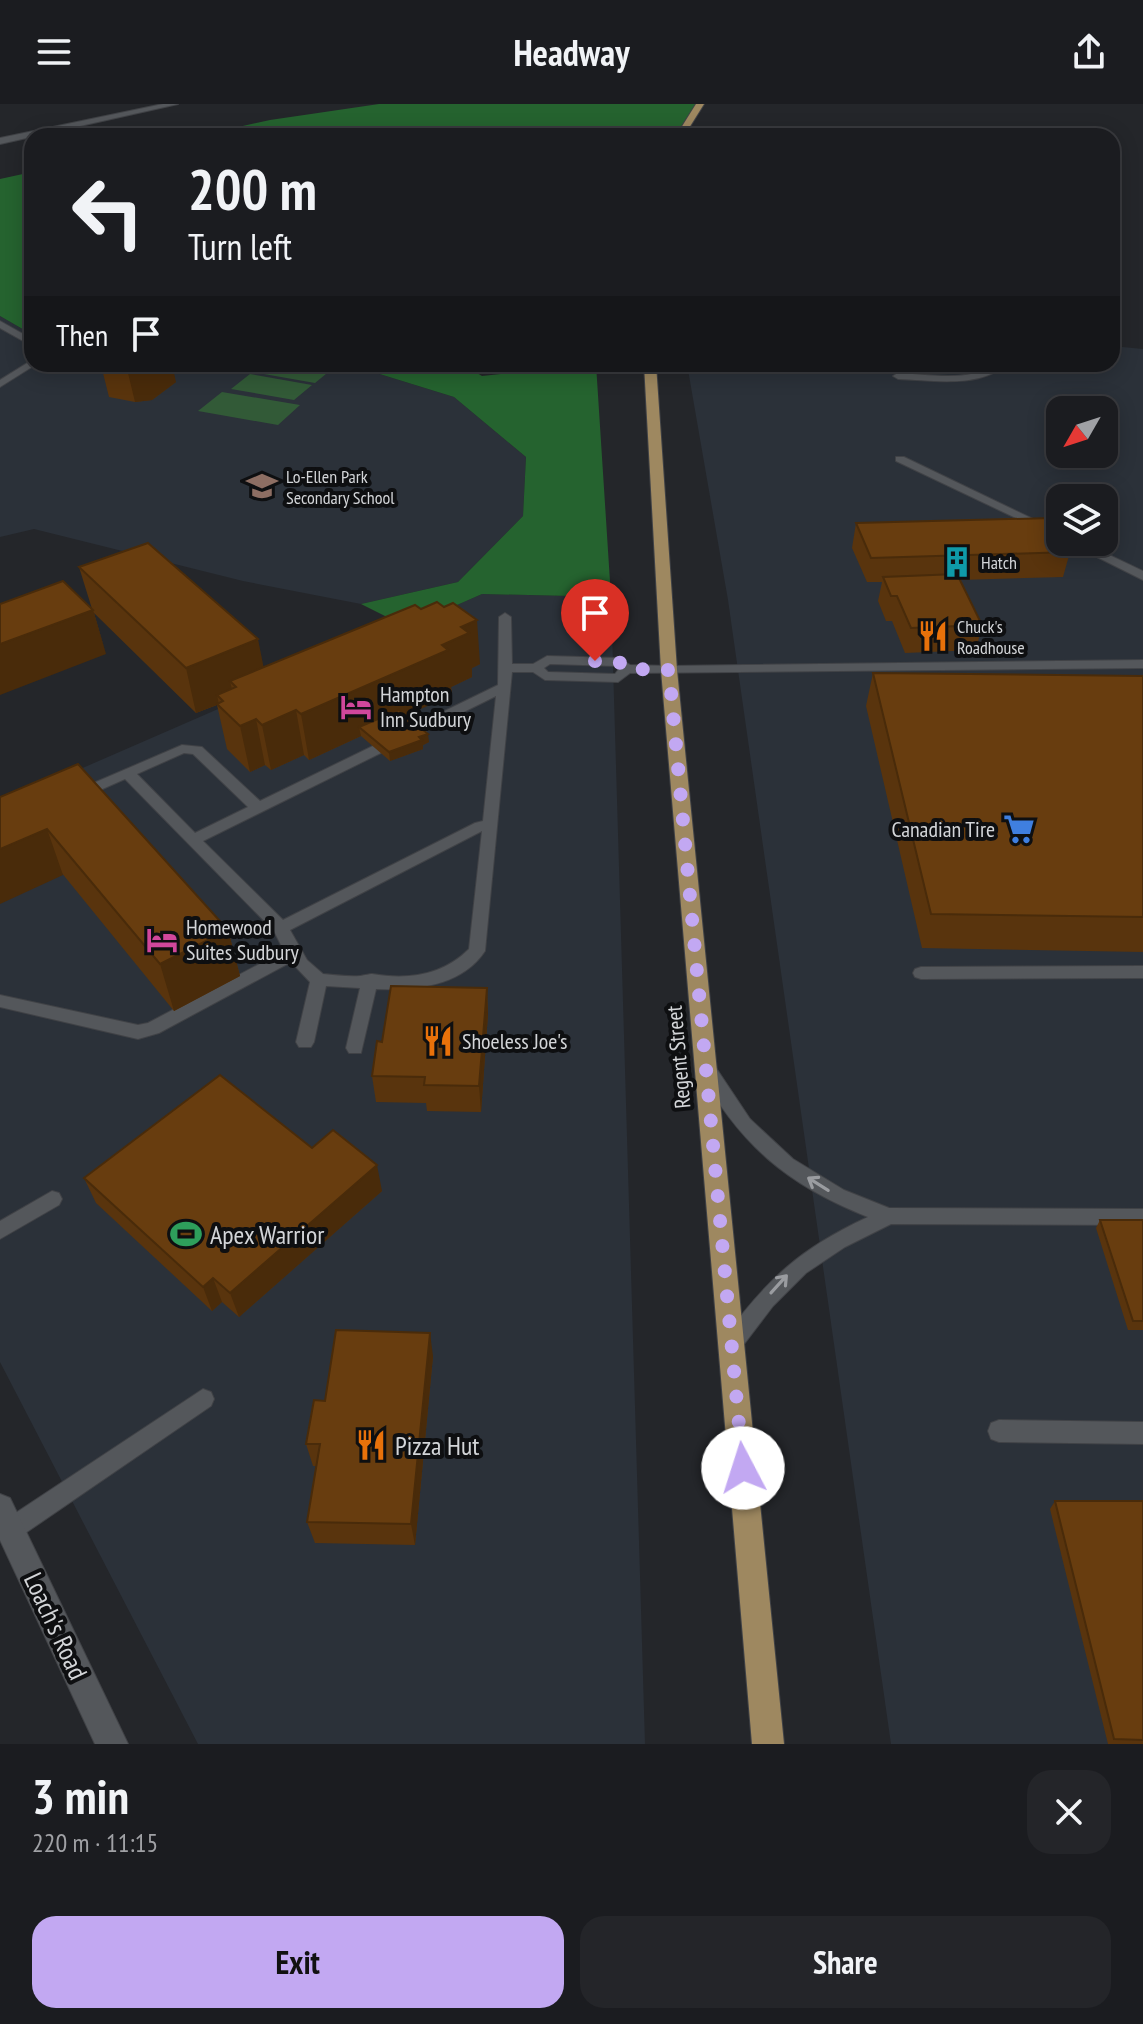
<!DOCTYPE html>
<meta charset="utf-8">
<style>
:root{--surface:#1b1c20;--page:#242529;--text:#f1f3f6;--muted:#a0a1a5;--line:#393a3e;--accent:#c2a8f2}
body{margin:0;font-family:"PT Sans Narrow",sans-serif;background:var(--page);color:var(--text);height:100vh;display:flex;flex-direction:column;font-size:30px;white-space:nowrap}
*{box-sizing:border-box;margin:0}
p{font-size:26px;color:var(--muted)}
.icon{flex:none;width:44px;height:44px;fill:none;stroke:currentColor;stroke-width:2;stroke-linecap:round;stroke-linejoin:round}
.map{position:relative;height:1640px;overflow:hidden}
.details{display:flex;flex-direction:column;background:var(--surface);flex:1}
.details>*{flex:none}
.hud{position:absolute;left:24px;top:24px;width:1096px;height:244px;border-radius:24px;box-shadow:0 4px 20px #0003,0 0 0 2px var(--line);background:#1b1c20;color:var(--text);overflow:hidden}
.needle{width:52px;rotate:231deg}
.fabs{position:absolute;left:1046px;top:292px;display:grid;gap:16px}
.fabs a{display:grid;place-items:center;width:72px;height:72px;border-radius:16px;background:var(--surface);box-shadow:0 4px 20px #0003,0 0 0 2px var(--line);font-size:40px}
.pin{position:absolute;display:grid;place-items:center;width:68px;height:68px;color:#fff;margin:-82px -34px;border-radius:50% 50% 50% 0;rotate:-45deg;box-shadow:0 0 8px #0007}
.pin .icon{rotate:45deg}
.me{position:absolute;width:88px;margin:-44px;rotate:355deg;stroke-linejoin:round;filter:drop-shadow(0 0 6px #0008)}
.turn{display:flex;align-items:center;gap:28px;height:168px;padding:0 32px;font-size:36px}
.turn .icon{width:104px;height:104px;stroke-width:2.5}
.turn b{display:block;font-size:56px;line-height:68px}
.then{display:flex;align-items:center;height:76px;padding:0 32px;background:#0003;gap:16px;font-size:30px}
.round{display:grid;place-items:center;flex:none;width:84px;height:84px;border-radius:24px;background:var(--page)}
.head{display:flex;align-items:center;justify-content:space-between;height:136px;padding:0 32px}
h1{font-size:48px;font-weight:700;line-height:60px}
.action{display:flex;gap:16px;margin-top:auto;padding:16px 32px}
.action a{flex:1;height:92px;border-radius:24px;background:var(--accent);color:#111;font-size:32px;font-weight:700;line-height:92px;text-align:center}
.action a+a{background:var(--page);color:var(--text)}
header{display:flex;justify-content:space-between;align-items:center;height:104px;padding:0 32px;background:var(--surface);font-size:36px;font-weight:700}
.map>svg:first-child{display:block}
.built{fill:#2b3139;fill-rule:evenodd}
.green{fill:#325a37}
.forest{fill:#25632f}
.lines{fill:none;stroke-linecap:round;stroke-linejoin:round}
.service-casing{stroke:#404246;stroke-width:2}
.minor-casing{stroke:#404246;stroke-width:2}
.tertiary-casing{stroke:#404246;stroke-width:2}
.primary-casing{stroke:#404246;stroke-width:2}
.service{fill:#54575b;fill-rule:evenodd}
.minor{fill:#54575b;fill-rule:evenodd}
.tertiary{fill:#54575b;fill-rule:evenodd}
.primary{fill:#9e8860;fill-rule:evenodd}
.wall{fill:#59340d}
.shaded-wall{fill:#492b0a}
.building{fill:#683d0f;stroke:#492b0a;stroke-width:2}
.oneway{stroke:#9a9ca0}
.route{stroke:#c2a8f2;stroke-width:14;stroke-dasharray:0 25.2}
.labels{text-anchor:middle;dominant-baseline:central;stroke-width:8;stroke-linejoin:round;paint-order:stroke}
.far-poi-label{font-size:18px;fill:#d3d5d8;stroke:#0e0f11;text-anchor:start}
.poi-label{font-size:22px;fill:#d3d5d8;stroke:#0e0f11;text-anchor:start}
.street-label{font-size:22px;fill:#d3d5d8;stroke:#0e0f11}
.near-poi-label{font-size:26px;fill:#d3d5d8;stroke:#0e0f11;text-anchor:start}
.near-street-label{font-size:26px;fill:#d3d5d8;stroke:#0e0f11}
</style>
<header><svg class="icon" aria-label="menu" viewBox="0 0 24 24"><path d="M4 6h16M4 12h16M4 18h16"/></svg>Headway<svg class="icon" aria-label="share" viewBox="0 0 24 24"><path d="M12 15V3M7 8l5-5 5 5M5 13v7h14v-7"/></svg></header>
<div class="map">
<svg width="1143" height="1640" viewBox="0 0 1143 1640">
<rect width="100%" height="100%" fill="#24262a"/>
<!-- built -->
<path class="built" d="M0,212L26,227L32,226V260H337L357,263L454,293L526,353L523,412L458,478L361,500L243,477L34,425L0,433Z
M1112,242L1143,245V1640H891L728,496L687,260H1112ZM1060,306H1104V350H1060ZM1060,394H1104V438H1060Z
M482,490L611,493L645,1640H198L0,1258V700Z"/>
<!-- green -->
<path class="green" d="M263,260H305L332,265L315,279L253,268Z
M250,270L312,281L294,296L231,285Z
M222,288L300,301L278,321L198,307Z"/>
<!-- forest -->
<path class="forest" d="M379,0H700L680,32H198L270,16Z
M32,68V226L26,227L0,212V75Z
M337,260H462L482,272L528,267L536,260H596L611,493L482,490L407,523L361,500L458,478L523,412L526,353L454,293L357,263Z"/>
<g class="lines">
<defs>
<path id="service" d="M0,217L32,235V242L0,224Z
M32,256V260L35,261L0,283V276Z
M995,260H1006C980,285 931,276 898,275L893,272L898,269C927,270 970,279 995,260Z
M896,353H904L1060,428V435L896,357Z
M1067,438H1082L1143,467V476Z
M505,509L511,513L512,560H533L547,552L619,554L630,561L669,562L1143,556V564L630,569L618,578L545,576L533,568H512L485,847C462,882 415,887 376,885L361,949H349L346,944L360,884L326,882L314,938L311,943H299L296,938L310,878L291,858L159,929L138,935L0,903V891L138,921L148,919L284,847L274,827L125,675L80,695L73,690L75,687L182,641L202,643L260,697L498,581L499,513ZM550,560L616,562L619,565L615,570L548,568L544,564ZM496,592L483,717L475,719L283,816L203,737ZM184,649L193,650L248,703L195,729L137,670ZM482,727L469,845C442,872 407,876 372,870C370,870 361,872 360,872C348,873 335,871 323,870L307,856L290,826Z
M1143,862V874L921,875L915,873L913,869L915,865L921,863Z
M706,956L712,958L750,1015L793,1055L844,1086L889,1104L1143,1105V1121L891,1120L845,1143L806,1169L773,1202L738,1248L731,1251L724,1248L721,1241L724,1234C767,1175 801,1144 868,1113C787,1081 739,1040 697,963L700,958Z
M52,1087L59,1089L62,1095L59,1101L0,1135V1117Z
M203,1285L211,1288L214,1295L211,1302L18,1434L10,1438L2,1434V1418Z
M999,1316L1143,1318V1340L999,1338L991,1335L988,1327L991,1319Z"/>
<path id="minor" d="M163,0H178L0,40V34Z"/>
<path id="tertiary" d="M0,1390L10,1394L128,1640H95L0,1436Z"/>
<path id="primary" d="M696,0H704L684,32H676Z
M644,260H656L677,566L784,1640H752L661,566Z"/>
</defs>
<!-- service casing -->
<use href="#service" class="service-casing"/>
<!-- minor casing -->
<use href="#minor" class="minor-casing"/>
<!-- tertiary casing -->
<use href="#tertiary" class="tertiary-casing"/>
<!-- primary casing -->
<use href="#primary" class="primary-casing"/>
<!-- service -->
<use href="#service" class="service"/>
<!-- minor -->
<use href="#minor" class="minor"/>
<!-- tertiary -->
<use href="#tertiary" class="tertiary"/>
<!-- primary -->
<use href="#primary" class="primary"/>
</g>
<!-- wall -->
<path class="wall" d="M913,260H986L984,266L914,265Z
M102,265L176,278L152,296L135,298L109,293Z
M856,419L1070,448L1063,473L959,476L982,521L976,546L905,549L892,517H886L878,497L882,478H867L852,444Z
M79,463L264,563L480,560L472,564V573L451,583L452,591L406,611L429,638L423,641V645L390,657L361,632L309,656L304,651L271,666L265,661L250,668L227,645L217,601L196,609L94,509L106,550Z
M873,569L1143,572V848L922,844L866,602Z
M0,693L228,826L240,872L174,907Z
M487,884L488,910L481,1008L427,1007L426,999L376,998L372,972L382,938Z
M312,1044L382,1087L239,1213L222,1198L212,1207L96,1099L84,1074Z
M1100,1116H1143V1226H1128L1096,1124Z
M433,1252L415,1441L315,1439L307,1418L316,1362H313L306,1340L325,1297Z
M1055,1397H1143V1640H1108L1050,1405Z"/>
<!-- shaded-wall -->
<path class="shaded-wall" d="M155,260H172L176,278L152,296L135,298L128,269Z
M93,506L106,550L0,591V540Z
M477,516L480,560L472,564V573L451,583L452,591L367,629L359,623L361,632L309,656L301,610L442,541L461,523Z
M258,535L267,580L236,583L230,577L234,594L217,591L219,600L196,609L186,564Z
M296,606L304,651L271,666L262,621Z
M256,615L265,661L250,668L240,622Z
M428,630L429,638L423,641V645L390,657L389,648Z
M47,725L63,771L0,800V745Z
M228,826L240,872L174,907L160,860Z
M487,884L488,910L481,1008L479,982Z
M377,1061L382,1087L239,1213L230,1189Z
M213,1174L222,1198L212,1207L203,1183Z
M430,1229L433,1252L415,1441L411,1420Z"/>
<!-- building -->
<path class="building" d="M109,260H155L145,267L128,269L102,265Z
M1051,414L1060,430V438H1065L1070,448L871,454L856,419Z
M148,439L258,535L186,564L79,463Z
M957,470L982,521L911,524L897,492H891L883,473Z
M63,477L93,506L0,540V500Z
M437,498L444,503L453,499L477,516L461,523L469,529L442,541L448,546L301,610L296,606L262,621L256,615L240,622L217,600L223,597L217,591L236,583L230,577L415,501L421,505Z
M873,569L1143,572V813L931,810Z
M399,606L428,630L419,633L422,636L389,648L359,623Z
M78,660L228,826L160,860L47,725L0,745V693Z
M391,882L487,884L479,982L424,981L425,973L372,972L377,937L382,938Z
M220,971L312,1044L333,1026L377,1061L230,1189L213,1174L203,1183L84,1074Z
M1100,1116H1143V1217H1133Z
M336,1226L430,1229L411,1420L307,1418L320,1340H306L314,1296L325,1297Z
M1055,1397H1143V1636L1114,1635Z"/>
<!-- one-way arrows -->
<defs><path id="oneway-shaft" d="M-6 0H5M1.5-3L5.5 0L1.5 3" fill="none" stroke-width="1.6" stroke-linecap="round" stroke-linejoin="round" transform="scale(2)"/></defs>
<g class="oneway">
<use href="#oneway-shaft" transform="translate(818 1080) rotate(-148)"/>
<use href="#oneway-shaft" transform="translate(779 1180) rotate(-48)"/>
</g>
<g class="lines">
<!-- route -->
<path class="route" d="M595,557L619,558L627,565L669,566L743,1364"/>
</g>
<!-- icons -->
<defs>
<symbol id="school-bare" viewBox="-9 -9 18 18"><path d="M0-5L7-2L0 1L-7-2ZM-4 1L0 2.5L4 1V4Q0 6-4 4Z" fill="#8d6e63" stroke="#0e0f11" stroke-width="2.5" paint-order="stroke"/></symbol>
<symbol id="building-bare" viewBox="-9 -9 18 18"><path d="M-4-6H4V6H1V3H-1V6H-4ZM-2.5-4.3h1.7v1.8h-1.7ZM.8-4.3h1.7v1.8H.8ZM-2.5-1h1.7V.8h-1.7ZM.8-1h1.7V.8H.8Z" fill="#0f9aa8" stroke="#0e0f11" stroke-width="2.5" paint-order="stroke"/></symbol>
<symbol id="restaurant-bare" viewBox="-9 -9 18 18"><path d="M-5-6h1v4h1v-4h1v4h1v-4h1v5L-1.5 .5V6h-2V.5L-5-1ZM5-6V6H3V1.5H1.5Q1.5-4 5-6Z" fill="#e8710a" stroke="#0e0f11" stroke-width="2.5" paint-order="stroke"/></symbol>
<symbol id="hotel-bare" viewBox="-9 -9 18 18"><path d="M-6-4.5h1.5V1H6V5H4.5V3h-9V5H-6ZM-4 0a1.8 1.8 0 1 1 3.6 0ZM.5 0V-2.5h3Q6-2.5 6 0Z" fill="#d1479c" stroke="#0e0f11" stroke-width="2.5" paint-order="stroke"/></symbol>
<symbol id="supermarket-bare" viewBox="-9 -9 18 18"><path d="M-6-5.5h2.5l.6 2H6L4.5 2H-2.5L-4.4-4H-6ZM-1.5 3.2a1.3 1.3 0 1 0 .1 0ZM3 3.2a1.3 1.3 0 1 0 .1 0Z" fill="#3f7fe0" stroke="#0e0f11" stroke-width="2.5" paint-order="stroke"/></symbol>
<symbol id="stadium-bare" viewBox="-9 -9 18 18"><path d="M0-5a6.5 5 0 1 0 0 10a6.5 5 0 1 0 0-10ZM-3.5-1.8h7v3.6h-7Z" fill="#2e9e5b" stroke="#0e0f11" stroke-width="2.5" paint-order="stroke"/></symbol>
</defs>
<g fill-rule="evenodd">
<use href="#school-bare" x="240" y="360" width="44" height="44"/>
<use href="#building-bare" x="935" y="436" width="44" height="44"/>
<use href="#restaurant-bare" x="911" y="510" width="44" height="44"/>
<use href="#hotel-bare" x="334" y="581" width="44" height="44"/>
<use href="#supermarket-bare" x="997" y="703" width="44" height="44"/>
<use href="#hotel-bare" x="140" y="814" width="44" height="44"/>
<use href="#restaurant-bare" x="416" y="915" width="44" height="44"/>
<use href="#stadium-bare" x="164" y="1108" width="44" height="44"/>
<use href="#restaurant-bare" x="349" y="1319" width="44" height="44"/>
</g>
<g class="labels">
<!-- far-poi labels -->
<g class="far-poi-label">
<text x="286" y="372">Lo-Ellen Park<tspan x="286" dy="21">Secondary School</tspan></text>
<text x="981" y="458">Hatch</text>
<text x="957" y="522">Chuck's<tspan x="957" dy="21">Roadhouse</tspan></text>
</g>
<!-- poi labels -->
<g class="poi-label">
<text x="380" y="590">Hampton<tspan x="380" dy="25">Inn Sudbury</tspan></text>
<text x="995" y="725" text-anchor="end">Canadian Tire</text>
<text x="186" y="823">Homewood<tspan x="186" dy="25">Suites Sudbury</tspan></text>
<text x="462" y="937">Shoeless Joe's</text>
</g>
<!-- street labels -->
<g class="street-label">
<text transform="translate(678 953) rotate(-95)">Regent Street</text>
</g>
<!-- near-poi labels -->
<g class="near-poi-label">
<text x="210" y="1130">Apex Warrior</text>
<text x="395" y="1341">Pizza Hut</text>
</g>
<!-- near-street labels -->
<g class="near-street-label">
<text transform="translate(56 1522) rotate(65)">Loach's Road</text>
</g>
</g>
</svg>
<div class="fabs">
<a><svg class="needle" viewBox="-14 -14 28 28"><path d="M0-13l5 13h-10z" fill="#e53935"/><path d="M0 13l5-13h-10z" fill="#a0a1a5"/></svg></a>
<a><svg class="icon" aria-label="layers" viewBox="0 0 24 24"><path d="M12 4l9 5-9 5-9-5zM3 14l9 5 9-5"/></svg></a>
</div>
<div class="pin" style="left:595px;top:557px;background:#d93025"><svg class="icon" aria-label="arrive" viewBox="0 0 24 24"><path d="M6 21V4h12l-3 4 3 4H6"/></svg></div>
<svg class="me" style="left:743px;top:1364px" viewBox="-20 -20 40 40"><circle r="19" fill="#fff"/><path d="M0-13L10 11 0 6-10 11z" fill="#c2a8f2"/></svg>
<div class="hud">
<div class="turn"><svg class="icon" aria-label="left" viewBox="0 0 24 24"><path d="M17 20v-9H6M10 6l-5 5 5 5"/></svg><div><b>200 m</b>Turn left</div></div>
<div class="then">Then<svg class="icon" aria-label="arrive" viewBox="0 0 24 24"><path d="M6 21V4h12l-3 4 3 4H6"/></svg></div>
</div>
</div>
<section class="details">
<div class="head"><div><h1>3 min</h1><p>220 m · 11:15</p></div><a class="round"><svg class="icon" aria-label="close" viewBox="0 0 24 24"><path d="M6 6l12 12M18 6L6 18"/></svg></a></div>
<div class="action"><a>Exit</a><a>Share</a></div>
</section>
